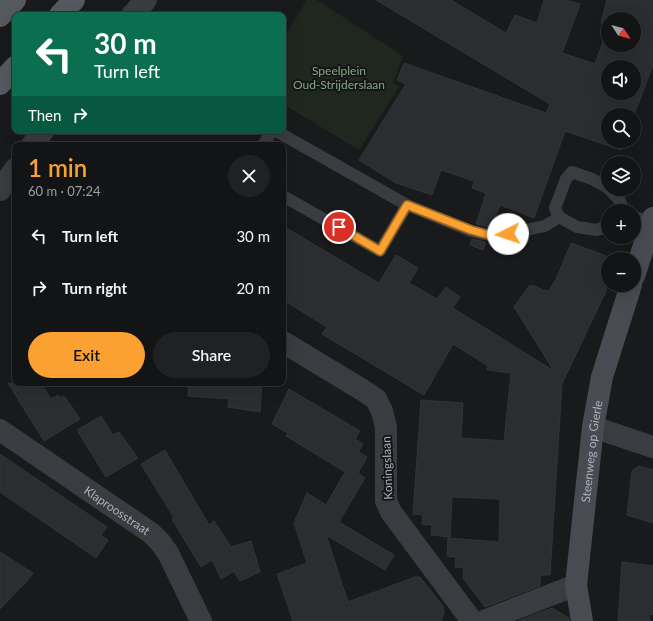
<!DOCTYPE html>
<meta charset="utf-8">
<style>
:root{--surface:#131415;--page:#202122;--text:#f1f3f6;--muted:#9d9ea0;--line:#323334;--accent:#fba132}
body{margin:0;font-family:Lato,sans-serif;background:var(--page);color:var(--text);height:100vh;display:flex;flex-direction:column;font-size:15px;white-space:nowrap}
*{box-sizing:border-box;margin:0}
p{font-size:13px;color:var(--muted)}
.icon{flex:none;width:22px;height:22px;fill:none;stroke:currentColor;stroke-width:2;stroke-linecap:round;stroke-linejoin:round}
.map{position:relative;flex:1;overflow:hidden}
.details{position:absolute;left:12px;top:142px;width:274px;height:244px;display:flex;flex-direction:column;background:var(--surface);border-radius:8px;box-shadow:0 4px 16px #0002,0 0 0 1px var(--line)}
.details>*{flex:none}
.hud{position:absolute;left:12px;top:12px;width:274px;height:122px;border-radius:8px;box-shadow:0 4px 16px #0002,0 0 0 1px var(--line);background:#0b6e4f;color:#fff;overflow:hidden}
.needle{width:26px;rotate:126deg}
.fabs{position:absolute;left:601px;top:12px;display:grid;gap:8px}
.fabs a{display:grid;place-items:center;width:40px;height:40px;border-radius:50%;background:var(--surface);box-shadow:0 4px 16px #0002,0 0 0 1px var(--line);font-size:20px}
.pin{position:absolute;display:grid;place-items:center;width:34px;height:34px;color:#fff;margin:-17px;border:2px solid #fff;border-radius:50%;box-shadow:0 1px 4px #0007}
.me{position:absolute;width:44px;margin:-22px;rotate:266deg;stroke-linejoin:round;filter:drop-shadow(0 0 3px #0008)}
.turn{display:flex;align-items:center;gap:14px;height:84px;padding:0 16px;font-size:18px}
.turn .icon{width:52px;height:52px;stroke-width:2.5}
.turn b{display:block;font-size:28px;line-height:34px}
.then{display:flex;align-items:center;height:38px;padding:0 16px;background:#0003;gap:8px;font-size:15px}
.round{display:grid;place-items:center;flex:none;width:42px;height:42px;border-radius:21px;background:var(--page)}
.head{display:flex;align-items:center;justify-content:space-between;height:68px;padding:0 16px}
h1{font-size:24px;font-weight:600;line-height:30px;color:var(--accent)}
.action{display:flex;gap:8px;margin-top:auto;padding:8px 16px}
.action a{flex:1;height:46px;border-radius:24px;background:var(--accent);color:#111;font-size:16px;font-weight:600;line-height:46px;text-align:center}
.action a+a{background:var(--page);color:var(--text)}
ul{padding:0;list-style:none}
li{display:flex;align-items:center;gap:12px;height:52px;padding:0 16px}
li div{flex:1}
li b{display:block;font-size:15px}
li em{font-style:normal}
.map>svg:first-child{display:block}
.green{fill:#1f271f}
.building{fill:#2c2d30;stroke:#333438;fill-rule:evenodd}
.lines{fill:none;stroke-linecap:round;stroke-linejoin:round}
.lane{stroke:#3a3c41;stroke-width:12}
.street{stroke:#3a3c41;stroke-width:22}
.secondary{stroke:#484b51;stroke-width:22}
.primary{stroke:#565960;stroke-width:22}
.route-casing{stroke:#a36920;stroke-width:10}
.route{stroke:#fba132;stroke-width:7}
.labels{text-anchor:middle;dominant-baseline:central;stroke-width:4;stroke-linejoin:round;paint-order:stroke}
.park-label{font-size:12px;fill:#84a882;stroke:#141517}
.street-label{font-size:12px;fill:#abb2bc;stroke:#141517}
</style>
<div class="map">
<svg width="653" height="621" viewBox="0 0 653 621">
<rect width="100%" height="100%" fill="#191a1c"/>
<!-- green -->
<path class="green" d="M307,0H317L403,56L393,83L399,87L359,150L283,104V39Z"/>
<!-- building -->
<path class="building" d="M376,0H451L506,33L515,15L537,23L544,0H565L580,4L562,53L595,64L608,28V45H634V19H608V25L601,23L607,0H653V65L634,115H608V141H624L621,150L565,131L534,218L500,205L491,227L476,224L486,193L472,188L474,181L441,170L432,195L396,183L359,160L406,84L397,80L404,63L546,113L550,104ZM608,67H634V93H608Z
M283,226L379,283L396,255L418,268L409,283L437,299L446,287L460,297L453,308L554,371L514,307L530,285L532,287L533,285L545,291V290L549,291L557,277L571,243L612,258L608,259V282L605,295H604L562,384L550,575H540V586L485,607L463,578L464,568L455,567L456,557L447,556L448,538L499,542L500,499L452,497L450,537L431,535L432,525L422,524L423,515L413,514L421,400L463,403L461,438L504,441L511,373L487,370L488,366L453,344L424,395L322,334L327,327L283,300Z
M472,239L486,242L483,250L470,245Z
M8,383H41L51,399L58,395L60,398L64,396L80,419L44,441Z
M189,383H262L260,412L228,407L229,399L188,396Z
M289,389L360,431L355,439L363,444L358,452L367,457L358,473L365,478L339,522L394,555L385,570L326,535L348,602L415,577H420L443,606L444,612L441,621H293L277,574L307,563L294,523L307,493L326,505L345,472L286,436L288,433L272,424Z
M101,416L113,435L119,432L138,458L106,477L77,430Z
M165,450L209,525L214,521L231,547L251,541L260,572L240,581L234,571L221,579L212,560L201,567L172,519L174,518L141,464Z
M0,454L107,527L101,535L108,540L96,558L0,492Z
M639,466L653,470V523L627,515L632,471Z
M0,552L33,573L27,581L0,609Z
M622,562L653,566V614L649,615L650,621H618Z
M552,608L569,618V621H518Z"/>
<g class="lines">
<!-- lane -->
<path class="lane" d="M276,131L407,205L471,231L489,235L508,234L545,226L559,217
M263,145L272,131
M608,188L592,179L572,172L566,179L555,208L559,217L577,227L597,230L608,226
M609,189L620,201L624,211
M283,196L380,251L407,205
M634,217L652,222"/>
<!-- street -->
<g class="street">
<path d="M132,15L146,0"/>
<path d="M32,145L43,131"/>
<path d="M0,190L15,169"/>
<path d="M283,342L364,391L376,399L382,411L386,427V501L391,512L472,621"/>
<path d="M593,427L653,447"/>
<path id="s1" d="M0,430L110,505L151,533L160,542L168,553L201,621"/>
<path d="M484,621L576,585"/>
</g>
<!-- secondary -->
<g class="secondary">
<path d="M634,276L653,218"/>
<path id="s2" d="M582,621L576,585L593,427L602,377L631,285"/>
</g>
<!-- primary -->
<path class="primary" d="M60,15L74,0
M0,16L15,0
M0,84L15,67"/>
</g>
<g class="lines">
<defs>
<path id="route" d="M339,227L380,251L407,205L471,230L489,235L508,234"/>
</defs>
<!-- route casing -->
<use href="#route" class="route-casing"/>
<!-- route -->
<use href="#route" class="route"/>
</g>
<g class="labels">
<!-- park labels -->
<g class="park-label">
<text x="339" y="70">Speelplein<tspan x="339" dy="14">Oud-Strijderslaan</tspan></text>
</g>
<!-- street labels -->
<g class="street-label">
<text stroke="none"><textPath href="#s2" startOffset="171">Steenweg op Gierle</textPath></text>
<text transform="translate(387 468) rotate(-92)">Koningslaan</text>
<text stroke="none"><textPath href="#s1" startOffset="142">Klaproosstraat</textPath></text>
</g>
</g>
</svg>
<div class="fabs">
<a><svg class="needle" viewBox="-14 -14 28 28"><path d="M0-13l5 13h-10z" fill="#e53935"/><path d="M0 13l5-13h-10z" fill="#9d9ea0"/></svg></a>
<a><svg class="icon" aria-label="sound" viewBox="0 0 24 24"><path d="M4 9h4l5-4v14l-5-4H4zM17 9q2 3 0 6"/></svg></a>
<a><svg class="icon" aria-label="search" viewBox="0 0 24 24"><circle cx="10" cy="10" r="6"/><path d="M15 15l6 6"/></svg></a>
<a><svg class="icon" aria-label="layers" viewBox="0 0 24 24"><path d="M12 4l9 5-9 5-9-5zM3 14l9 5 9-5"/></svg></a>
<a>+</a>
<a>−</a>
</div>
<div class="pin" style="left:339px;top:227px;background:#d93025"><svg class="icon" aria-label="arrive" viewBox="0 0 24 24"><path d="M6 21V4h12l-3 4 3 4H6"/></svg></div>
<svg class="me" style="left:508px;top:234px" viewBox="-20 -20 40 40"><circle r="19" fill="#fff"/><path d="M0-13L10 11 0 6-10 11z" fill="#fba132"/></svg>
<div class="hud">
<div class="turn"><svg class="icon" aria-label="left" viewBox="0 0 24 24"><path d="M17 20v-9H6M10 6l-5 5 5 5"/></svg><div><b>30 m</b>Turn left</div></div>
<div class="then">Then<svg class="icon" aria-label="right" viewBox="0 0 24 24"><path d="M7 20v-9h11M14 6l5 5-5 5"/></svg></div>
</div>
<section class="details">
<div class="head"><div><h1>1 min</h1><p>60 m · 07:24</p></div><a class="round"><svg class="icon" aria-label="close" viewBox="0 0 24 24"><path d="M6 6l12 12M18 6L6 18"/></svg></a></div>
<ul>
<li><svg class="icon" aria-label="left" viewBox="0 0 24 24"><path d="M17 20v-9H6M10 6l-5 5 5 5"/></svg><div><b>Turn left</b></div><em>30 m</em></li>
<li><svg class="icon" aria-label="right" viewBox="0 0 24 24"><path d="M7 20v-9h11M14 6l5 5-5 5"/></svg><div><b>Turn right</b></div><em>20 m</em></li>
</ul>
<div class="action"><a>Exit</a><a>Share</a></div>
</section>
</div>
